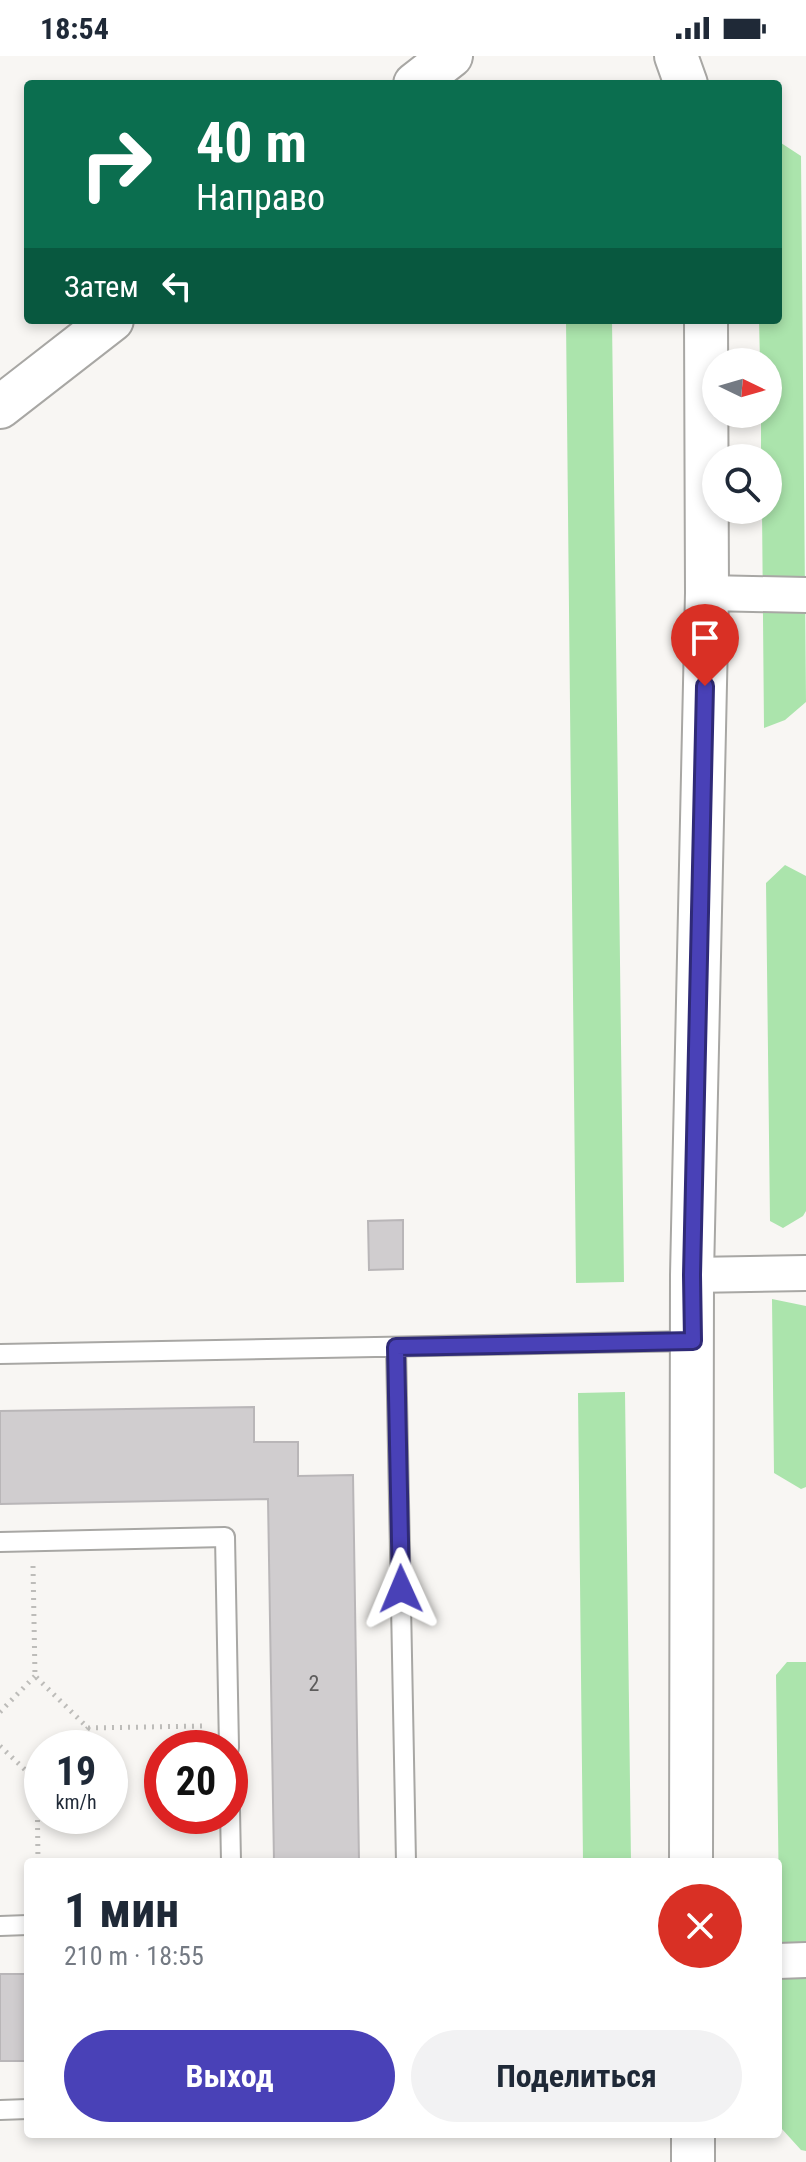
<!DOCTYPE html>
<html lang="ru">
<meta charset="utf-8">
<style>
:root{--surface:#fff;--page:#f2f2f3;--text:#1f2937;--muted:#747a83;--accent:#4941b7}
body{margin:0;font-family:"Roboto Condensed",sans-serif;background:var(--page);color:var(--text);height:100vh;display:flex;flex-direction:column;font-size:30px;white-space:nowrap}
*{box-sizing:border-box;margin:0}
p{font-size:26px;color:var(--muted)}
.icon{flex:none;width:44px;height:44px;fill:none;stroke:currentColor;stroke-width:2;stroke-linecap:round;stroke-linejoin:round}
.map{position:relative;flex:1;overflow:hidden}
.side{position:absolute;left:24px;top:1802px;width:758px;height:280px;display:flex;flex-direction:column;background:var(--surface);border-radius:8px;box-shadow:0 4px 12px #0003}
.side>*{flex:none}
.top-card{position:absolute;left:24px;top:24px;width:758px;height:244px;border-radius:8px;box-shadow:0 4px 12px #0003;background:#0b6e4f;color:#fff;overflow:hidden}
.needle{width:52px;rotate:95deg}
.buttons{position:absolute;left:702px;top:292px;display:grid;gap:16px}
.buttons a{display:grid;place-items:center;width:80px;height:80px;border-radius:50%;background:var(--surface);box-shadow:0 4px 12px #0003;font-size:40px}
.speed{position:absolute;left:24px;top:1674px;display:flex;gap:16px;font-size:40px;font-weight:700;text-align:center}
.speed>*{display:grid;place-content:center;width:104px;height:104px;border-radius:50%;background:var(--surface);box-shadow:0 4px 12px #0003;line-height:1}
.speed small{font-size:20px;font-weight:400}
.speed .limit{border:12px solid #d22;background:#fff;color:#111}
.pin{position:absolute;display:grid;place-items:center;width:68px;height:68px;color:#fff;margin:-82px -34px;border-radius:50% 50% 50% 0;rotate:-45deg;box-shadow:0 0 8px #0007}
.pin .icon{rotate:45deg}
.me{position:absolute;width:88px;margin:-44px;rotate:359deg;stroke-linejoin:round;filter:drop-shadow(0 0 6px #0008)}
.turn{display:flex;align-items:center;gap:28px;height:168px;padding:0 40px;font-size:36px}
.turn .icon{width:104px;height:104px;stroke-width:2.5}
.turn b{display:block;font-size:56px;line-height:68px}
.then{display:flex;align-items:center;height:76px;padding:0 40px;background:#0003;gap:16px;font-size:30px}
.round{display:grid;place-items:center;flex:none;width:84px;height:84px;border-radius:42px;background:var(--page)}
.headline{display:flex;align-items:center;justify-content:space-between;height:136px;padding:0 40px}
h1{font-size:48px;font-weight:700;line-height:60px}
.action{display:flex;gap:16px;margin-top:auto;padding:16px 40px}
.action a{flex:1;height:92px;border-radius:48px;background:var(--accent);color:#fff;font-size:32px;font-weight:700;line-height:92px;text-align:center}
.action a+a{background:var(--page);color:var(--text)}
.status{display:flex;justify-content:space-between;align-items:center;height:56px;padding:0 40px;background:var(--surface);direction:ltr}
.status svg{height:22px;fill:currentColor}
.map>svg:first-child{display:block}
.green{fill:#abe4ac}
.building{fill:#d0cdcf;stroke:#b9b6b8;stroke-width:2}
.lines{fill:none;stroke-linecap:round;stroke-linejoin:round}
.service-casing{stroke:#a8a7a4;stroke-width:22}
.minor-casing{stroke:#a8a7a4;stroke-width:38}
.tertiary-casing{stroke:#a8a7a4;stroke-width:46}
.path{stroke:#bdbcb9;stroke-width:5;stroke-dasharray:2 6;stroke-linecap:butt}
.service{stroke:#fff;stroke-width:18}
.minor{stroke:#fff;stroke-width:34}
.tertiary{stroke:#fff;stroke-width:42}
.route-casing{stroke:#2f2a77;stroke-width:20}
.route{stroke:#4941b7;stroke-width:14}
.labels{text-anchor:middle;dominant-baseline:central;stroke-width:8;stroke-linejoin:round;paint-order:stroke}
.number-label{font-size:22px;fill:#5d5c5c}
</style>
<div class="status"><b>18:54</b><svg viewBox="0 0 49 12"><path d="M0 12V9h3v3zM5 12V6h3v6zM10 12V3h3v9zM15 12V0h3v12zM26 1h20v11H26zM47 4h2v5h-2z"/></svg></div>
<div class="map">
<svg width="806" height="2106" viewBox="0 0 806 2106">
<rect width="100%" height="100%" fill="#f8f6f3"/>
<!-- green -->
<path class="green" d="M778,85L801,100L806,646L785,664L764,672L762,454H768V402H761V358H768V306H760L759,264H778Z
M566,264H612L624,1226L576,1227Z
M785,809L806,820V1155L803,1160L783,1172L770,1165L766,827Z
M772,1243L806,1250V1431L801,1433L774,1417Z
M625,1336L631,1806H583L578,1337Z
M787,1606H806V2095L801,2094L782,2073L776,1619Z"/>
<!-- building -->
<path class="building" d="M403,1164V1213L369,1214L368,1165Z
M254,1351V1386H298V1420L353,1419L359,1806H274L268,1443L0,1448V1355Z
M0,1918H28V2005H0Z"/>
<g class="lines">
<defs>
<path id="service" d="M396,1291L406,1806
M0,1298L693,1285
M0,1486L225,1481L229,1692
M230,1754L231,1806
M0,1870L28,1869
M0,2054L28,2053"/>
<path id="minor" d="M707,537L806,539
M692,1219L806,1217
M778,1905L806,1904"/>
<path id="tertiary" d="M676,0L686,28
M415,28L451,0
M0,351L112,264
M691,1806L692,1219L707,537L706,264
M693,2078V2106"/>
</defs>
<!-- service casing -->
<use href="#service" class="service-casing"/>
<!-- minor casing -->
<use href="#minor" class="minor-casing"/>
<!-- tertiary casing -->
<use href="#tertiary" class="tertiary-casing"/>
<!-- path -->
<path class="path" d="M33,1510L35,1620L88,1672L68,1692
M0,1656L35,1620
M88,1672L203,1670
M0,1690L37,1725
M38,1806L37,1725L42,1719"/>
<!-- service -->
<use href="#service" class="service"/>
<!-- minor -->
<use href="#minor" class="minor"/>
<!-- tertiary -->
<use href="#tertiary" class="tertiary"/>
</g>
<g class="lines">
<defs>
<path id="route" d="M401,1533L396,1291L693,1285L692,1219L705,630"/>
</defs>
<!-- route casing -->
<use href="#route" class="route-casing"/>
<!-- route -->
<use href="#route" class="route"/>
</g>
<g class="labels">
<!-- number labels -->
<g class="number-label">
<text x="314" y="1627">2</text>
</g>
</g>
</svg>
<div class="buttons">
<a><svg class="needle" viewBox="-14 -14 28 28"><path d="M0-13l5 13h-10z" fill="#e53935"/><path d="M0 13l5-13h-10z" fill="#747a83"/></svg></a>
<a><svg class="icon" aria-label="search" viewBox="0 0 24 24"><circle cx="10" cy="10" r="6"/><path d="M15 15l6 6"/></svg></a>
</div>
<div class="speed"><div>19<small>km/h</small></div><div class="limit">20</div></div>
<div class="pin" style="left:705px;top:630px;background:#d93025"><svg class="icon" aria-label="arrive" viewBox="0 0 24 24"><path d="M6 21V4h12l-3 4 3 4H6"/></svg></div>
<svg class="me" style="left:401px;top:1533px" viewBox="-20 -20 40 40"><path d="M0-17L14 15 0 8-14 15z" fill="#4941b7" stroke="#fff" stroke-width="4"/></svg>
<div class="top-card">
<div class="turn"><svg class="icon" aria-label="right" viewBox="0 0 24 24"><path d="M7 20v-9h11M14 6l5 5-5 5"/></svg><div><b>40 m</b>Направо</div></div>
<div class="then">Затем<svg class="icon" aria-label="left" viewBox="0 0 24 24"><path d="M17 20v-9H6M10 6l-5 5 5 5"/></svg></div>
</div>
<section class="side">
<div class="headline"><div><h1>1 мин</h1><p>210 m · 18:55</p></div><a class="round" style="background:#d93025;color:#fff"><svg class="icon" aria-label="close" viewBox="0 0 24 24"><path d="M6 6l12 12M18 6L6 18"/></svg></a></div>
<div class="action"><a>Выход</a><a>Поделиться</a></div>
</section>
</div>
